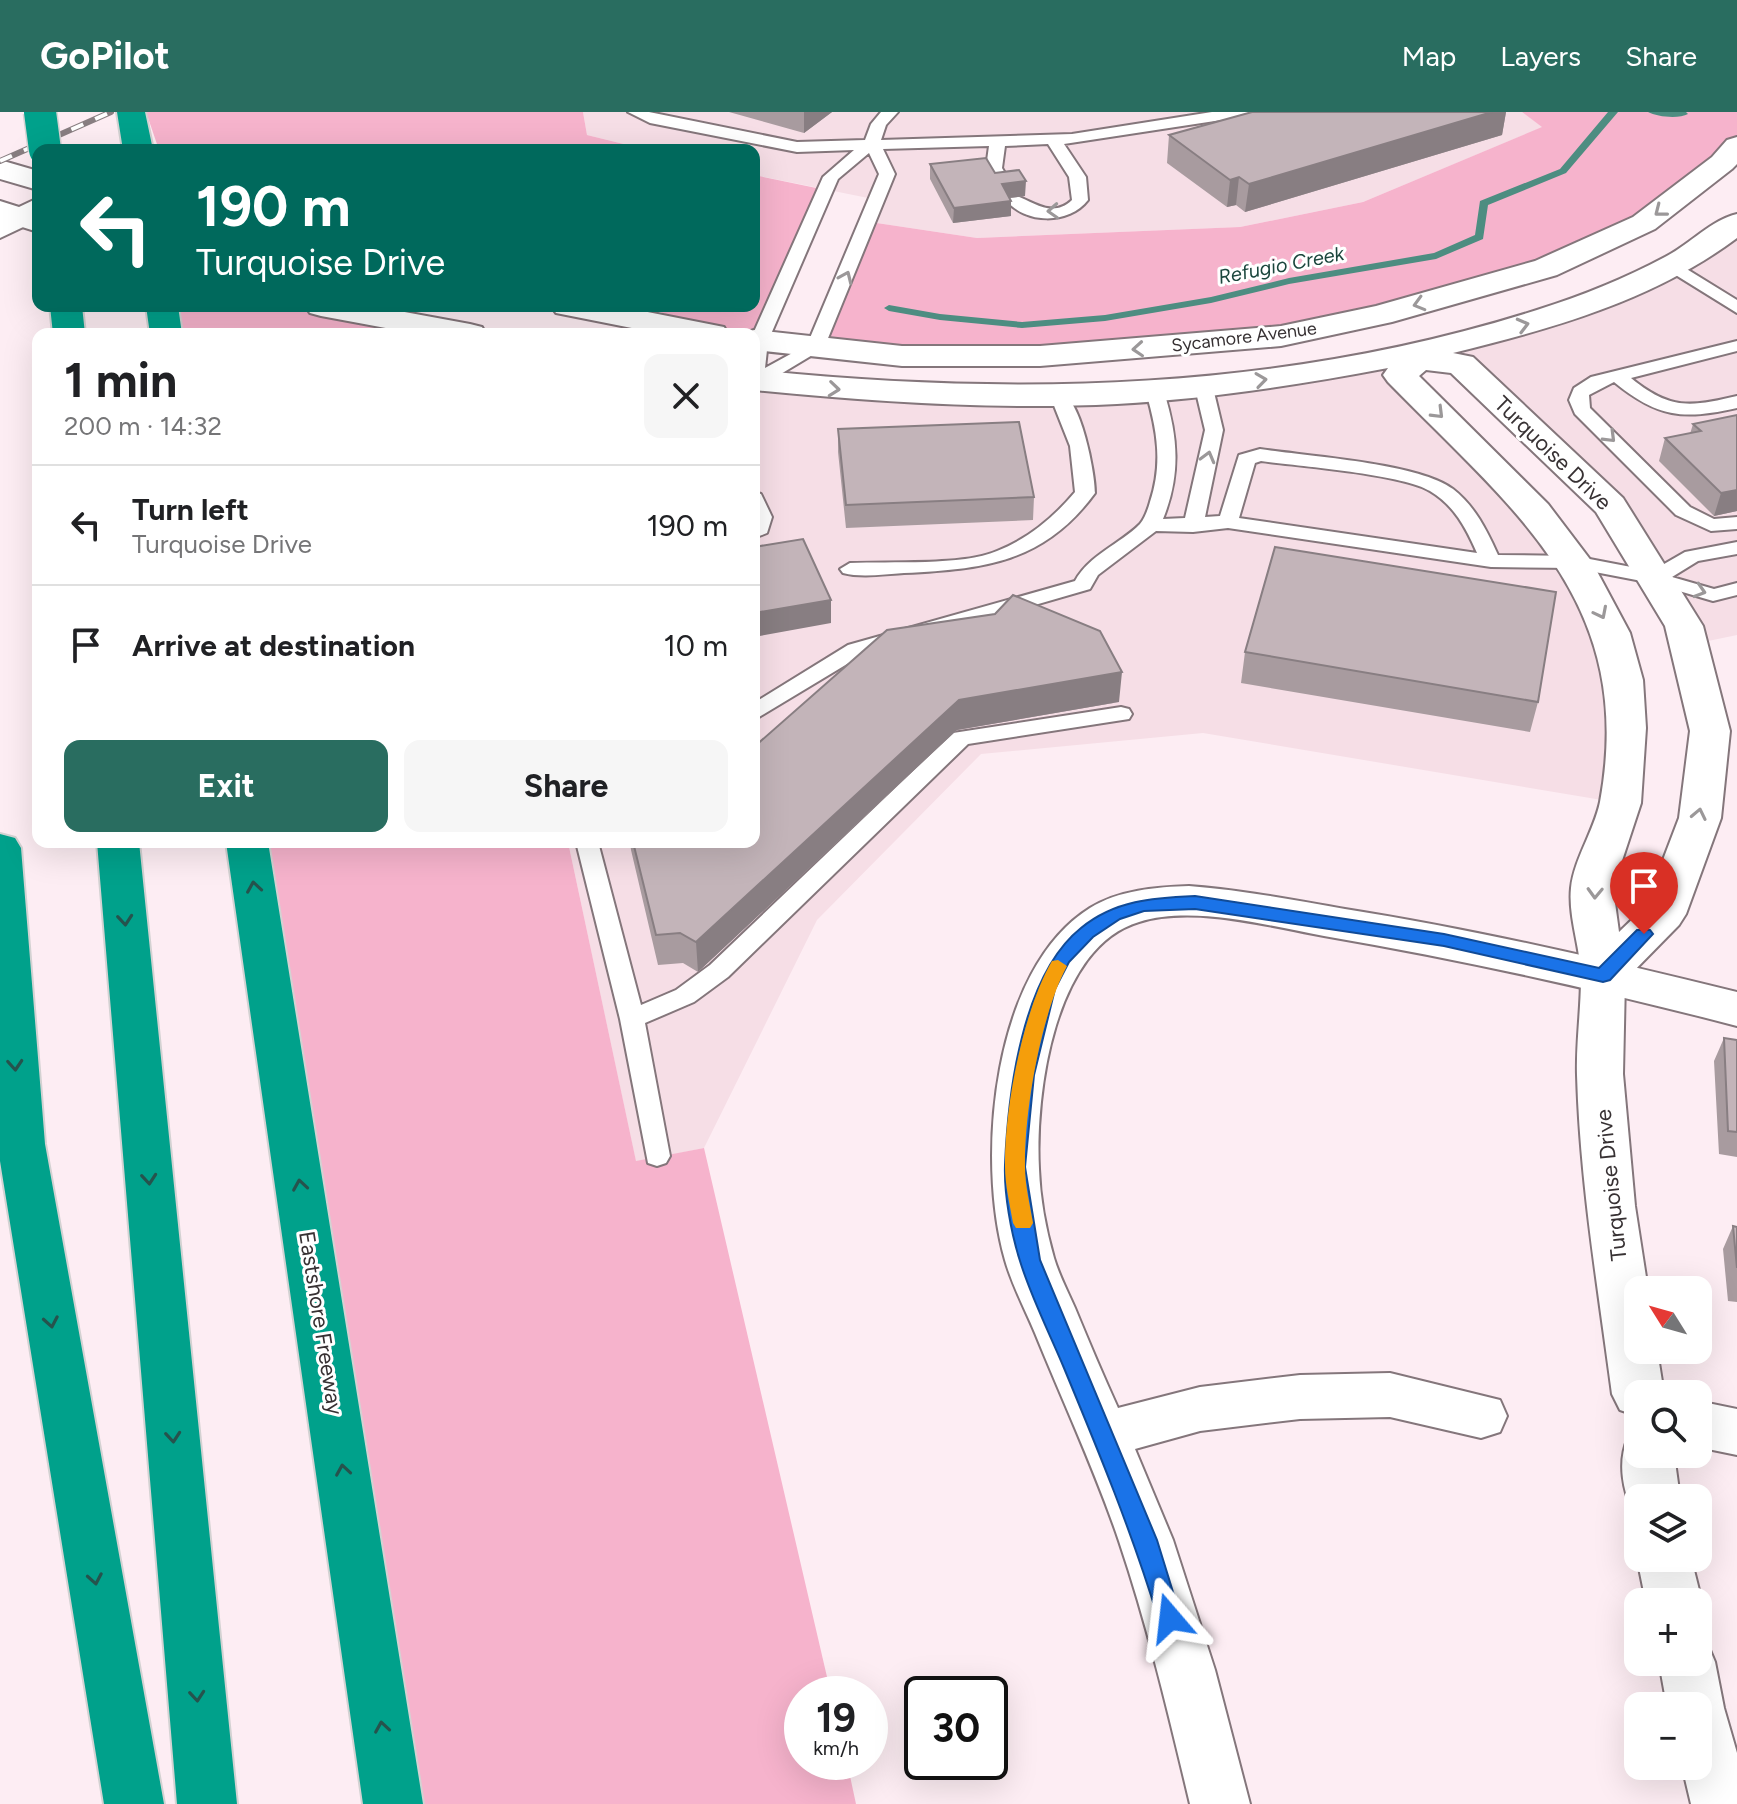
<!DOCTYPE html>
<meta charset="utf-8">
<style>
:root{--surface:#fff;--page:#f6f6f6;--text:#202124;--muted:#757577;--line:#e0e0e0;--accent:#296d60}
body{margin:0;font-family:Figtree,sans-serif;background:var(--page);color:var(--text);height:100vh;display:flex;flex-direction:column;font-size:30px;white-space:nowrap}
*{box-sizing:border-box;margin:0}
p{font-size:26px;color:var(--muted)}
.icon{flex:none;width:44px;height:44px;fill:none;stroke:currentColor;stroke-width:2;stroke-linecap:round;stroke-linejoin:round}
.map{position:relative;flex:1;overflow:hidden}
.sheet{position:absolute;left:32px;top:216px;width:728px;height:520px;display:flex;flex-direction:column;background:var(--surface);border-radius:16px;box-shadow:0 8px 32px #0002}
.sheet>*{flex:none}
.banner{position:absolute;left:32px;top:32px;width:728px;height:168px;border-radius:16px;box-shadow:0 8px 32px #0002;background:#00695c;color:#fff;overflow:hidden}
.needle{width:52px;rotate:307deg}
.buttons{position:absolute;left:1624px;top:1164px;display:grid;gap:16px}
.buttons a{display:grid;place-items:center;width:88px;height:88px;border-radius:16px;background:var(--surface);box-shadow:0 8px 32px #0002;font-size:40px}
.speed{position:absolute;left:784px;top:1564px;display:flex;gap:16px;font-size:40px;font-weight:700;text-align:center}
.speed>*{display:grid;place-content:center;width:104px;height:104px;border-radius:50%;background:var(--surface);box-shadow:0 8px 32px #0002;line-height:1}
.speed small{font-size:20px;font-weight:400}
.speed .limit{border:4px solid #111;border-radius:12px;background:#fff;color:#111}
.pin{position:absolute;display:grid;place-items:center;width:68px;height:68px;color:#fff;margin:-82px -34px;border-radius:50% 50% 50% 0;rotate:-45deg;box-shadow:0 0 8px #0007}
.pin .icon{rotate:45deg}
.me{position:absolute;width:88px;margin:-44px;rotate:343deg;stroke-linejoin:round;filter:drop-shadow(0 0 6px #0008)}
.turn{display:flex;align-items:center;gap:28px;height:168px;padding:0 32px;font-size:36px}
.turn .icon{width:104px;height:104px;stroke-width:2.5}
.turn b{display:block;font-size:56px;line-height:68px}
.round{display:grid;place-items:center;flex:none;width:84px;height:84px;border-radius:16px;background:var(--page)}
.summary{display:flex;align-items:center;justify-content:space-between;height:136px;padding:0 32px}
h1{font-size:48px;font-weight:700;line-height:60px}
.cta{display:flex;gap:16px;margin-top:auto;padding:16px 32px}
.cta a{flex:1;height:92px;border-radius:16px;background:var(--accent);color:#fff;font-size:32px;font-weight:700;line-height:92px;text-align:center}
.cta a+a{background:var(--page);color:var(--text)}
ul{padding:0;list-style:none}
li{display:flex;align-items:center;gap:24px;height:120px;padding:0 32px;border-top:2px solid var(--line)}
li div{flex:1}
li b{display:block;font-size:30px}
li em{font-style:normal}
header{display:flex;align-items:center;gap:48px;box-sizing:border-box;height:112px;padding:0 40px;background:var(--accent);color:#fff}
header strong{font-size:38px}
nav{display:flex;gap:44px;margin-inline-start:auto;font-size:28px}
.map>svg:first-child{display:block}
.built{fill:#f6dee6}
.green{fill:#f6b3cc}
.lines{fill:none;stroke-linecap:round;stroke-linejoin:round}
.stream{fill:#4d8d81;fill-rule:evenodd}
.lane-casing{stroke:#84767b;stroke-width:4}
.street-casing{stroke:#84767b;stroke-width:4}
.secondary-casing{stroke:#84767b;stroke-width:4}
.highway-casing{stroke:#d3d2d2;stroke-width:4}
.lane{fill:#fff;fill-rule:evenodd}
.street{fill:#fff;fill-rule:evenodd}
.secondary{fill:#fff;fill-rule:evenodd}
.highway{fill:#00a18b;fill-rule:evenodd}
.rail-casing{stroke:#887e81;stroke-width:6}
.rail{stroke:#fff;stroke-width:4;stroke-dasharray:13;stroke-linecap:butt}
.highway-bridge-casing{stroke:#d3d2d2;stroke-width:35;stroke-linecap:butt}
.highway-bridge{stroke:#00a18b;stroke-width:32}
.wall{fill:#a89b9f}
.shaded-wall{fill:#887e82}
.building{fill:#c3b4b9;stroke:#887e82;stroke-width:2}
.oneway{stroke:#9b9899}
.oneway2{stroke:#26534d}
.route{fill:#1a73e8;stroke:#114b97;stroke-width:2}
.slow{fill:#f59e0b}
.labels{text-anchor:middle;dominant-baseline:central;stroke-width:6;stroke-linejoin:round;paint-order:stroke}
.far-street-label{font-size:18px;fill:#373133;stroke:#fff}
.far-water-label{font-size:20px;font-style:italic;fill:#1b463d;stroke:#fff}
.street-label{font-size:22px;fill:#373133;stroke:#fff}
</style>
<header>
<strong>GoPilot</strong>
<nav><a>Map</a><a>Layers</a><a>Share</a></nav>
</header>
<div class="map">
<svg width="1737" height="1692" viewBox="0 0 1737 1692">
<rect width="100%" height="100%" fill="#fdedf3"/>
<!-- built -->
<path class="built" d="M583,0H1522L1543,15L1363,90L1240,115L977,126L870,110L878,88L754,63V38H648L587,23Z
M1737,121V523L1689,533L1610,394L1441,235L1542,208Z
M1384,247L1535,400L1611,521L1620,691L1203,621L981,642L817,808L704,1036L636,1050L568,730H754V268L975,286Z"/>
<!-- green -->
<path class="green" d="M146,0H583L587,23L648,38H159Z
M1522,0H1737V34L1644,111L1381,203L1172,235L815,236L870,110L977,126L1240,115L1363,90L1542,15Z
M754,63L826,78L754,222H716L645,194H754Z
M162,194H321L470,222H166Z
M247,730H568L636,1049L704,1036L831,1582H802V1650H847L856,1692H393Z"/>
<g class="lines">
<!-- stream -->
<path class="stream" d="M1608,0H1618L1566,61L1488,93L1483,127L1436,147L1289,172L1211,191L1105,209L1022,216L940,208L889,199L884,196L889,193L940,202L1022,210L1105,203L1211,185L1289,166L1434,141L1475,123L1480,89L1560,57Z
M1648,0H1686L1688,2C1679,7 1657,5 1648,0Z"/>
<defs>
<path id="lane" d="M628,0H649L797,30L865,28L871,12L881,0H898L886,13L881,28L1072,22L1212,0H1249L1241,5L1064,32L1086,65L1088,88C1069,113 1025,112 1006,88L1014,83C1033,89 1052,107 1072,88L1069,65L1048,32L1005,34L1002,56L1009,68L1001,73L995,71L986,56L989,34L883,37L895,62L824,236L754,278L753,222L823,65L854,38L797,40L650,11ZM869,41L879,62L807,233L765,256L768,229L838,67Z
M1672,148L1737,188V201L1666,157L1663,153Z
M1737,229V239L1631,266C1670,298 1690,295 1737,284V296C1683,308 1658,306 1614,270L1589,283L1590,296L1690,395L1714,407L1737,405V417L1711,419L1676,403L1575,302L1569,288L1574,276L1591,265Z
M1204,271L1213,276L1223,318L1205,405L1220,404L1239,343L1260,337C1307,344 1419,351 1453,377C1475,394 1487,419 1498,443L1574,444L1652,459L1685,440L1737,430V442L1698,449L1672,465L1714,477L1737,471V483L1713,489L1652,471L1574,456L1491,455L1228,416L1193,420L1156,419L1098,463L1090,477L862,543L754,608V591L848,533L1075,469C1089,443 1120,432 1140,412C1145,406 1148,397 1150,390C1163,351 1157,318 1146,280L1149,276L1155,274L1164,280C1178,325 1181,362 1163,407L1185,406L1205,318L1195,276ZM1261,349C1297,354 1403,362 1430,379C1454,393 1466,416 1477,441L1239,406L1255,351Z
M1060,280C1081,286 1095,361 1095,381C1044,451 984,457 904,461C885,462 862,466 843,461L840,457L850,451C890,449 963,454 997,439C1028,427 1055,404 1075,380L1070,334L1051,286Z
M754,380L761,382L772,405L767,421L754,426Z
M1121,595L1129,597L1132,602L1129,607L968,632L728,865L694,890L645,911L670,1044L666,1051L657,1054L648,1051L620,907L576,730H598L641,893L676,878L710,853L953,621Z"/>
<path id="street" d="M38,86V108L0,126V104Z
M1189,774C1242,778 1293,788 1345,797C1477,818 1607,848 1737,880V914C1600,878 1463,848 1324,824C1269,814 1193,793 1139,810C1054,835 1035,982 1039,1057C1040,1086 1046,1118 1054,1146C1059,1163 1068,1180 1075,1196C1089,1230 1103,1263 1118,1296L1200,1275L1300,1263L1390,1261L1500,1288L1507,1304L1500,1320L1481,1326L1390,1305L1300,1307L1200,1319L1135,1337L1173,1428L1215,1558L1250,1692H1190C1169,1604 1148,1515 1119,1429C1095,1358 1063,1290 1035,1221C1025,1197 1012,1173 1005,1148C976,1047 992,857 1090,796C1119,778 1156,775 1189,774Z
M1698,1289L1737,1297V1343L1698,1335Z"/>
<path id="secondary" d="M1737,25V52L1732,57L1655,117L1557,163L1392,210L1281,234L1040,254H902L754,238V222H742L754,218L902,234H1040L1281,214L1376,194L1535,149L1633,105L1712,45L1727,28Z
M0,48L38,59V78L0,67Z
M0,89L38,101V120L0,108Z
M1737,102V126C1654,188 1552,217 1453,241L1473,245L1623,386L1703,514L1730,619L1721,706L1686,802L1679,813L1625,868L1623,962L1635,1094L1648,1178H1638V1238H1657L1664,1282H1638V1304L1620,1298L1612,1282C1598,1176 1580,1070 1577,963C1576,931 1581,898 1581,866C1581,837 1568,805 1571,776C1574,747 1594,719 1600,690C1637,489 1514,399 1388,270L1383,263L1388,256C1298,273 1208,287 1117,292C996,298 875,290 754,278V258C1017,285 1283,279 1537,198C1581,184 1624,167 1665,145C1689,133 1711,108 1737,102ZM1426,258L1451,261L1596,400L1665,514L1690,619L1679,706L1645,795L1619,820L1613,776L1641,691L1646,616L1643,568L1630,521L1592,450L1548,392L1419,264Z
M305,194H372L470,212L482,215L486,222H418L321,204L310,201Z
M551,194H617L724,215L728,222H662L556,201Z
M1638,1322V1342H1674L1680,1386H1638V1404L1634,1403C1623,1379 1617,1350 1628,1326Z
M1638,1443V1446H1691L1702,1490L1698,1499V1490H1646L1637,1446Z
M1698,1528L1707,1531L1715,1550L1724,1596L1737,1641V1692H1691L1682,1654H1698V1594H1667L1659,1550H1698Z"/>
<path id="highway" d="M117,0H145L153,38H123Z
M50,194H82L85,222H53Z
M146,194H178L182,222H150Z
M0,722L15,726L21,736L45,1032L164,1692H104L0,1049Z
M97,730H139L237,1692H177Z
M226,730H268L423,1692H363Z"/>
</defs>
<!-- lane casing -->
<use href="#lane" class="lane-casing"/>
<!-- street casing -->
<use href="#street" class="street-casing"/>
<!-- secondary casing -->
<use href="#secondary" class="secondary-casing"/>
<!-- highway casing -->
<use href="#highway" class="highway-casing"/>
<!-- lane -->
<use href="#lane" class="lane"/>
<!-- street -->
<use href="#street" class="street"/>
<!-- secondary -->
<use href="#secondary" class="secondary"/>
<!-- highway -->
<use href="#highway" class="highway"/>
<defs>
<path id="rail" d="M0,49L111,0"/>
</defs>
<!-- rail casing -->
<use href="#rail" class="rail-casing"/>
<!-- rail -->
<use href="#rail" class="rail"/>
<defs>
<path id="highway-bridge" d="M40,0L45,38"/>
</defs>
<!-- highway-bridge casing -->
<use href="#highway-bridge" class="highway-bridge-casing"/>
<!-- highway-bridge -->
<use href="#highway-bridge" class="highway-bridge"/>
</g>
<!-- wall -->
<path class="wall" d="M729,0H832L804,21Z
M1252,0H1506L1502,23L1245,100L1236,93L1227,95L1167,51L1169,23Z
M930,52L1025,84L1009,86L1011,89V104L953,111L930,67Z
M1737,303V399L1714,404L1659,349L1665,326L1690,322L1693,312Z
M838,317L1034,385L1033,408L846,416L838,340Z
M1245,540L1538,590L1530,620L1241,571Z
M1119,590L957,618L698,860L683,851L658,853L631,738L630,730H754V635Z
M1724,926L1737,928V1045L1719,1042L1714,949Z
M1733,1114L1737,1115V1190L1728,1189L1723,1137Z"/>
<!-- shaded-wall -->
<path class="shaded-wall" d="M804,0H832L804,21Z
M1492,0H1506L1502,23L1245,100L1249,72Z
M1239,65L1236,93L1227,95L1230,68Z
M1026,69L1025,84L1001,87L1002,72Z
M1011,89V104L953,111L954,96Z
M1737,378V399L1714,404L1721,381Z
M831,488V511L754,525V501Z
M1122,560L1119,590L957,618L698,860L696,830L959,588Z"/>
<!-- building -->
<path class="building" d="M1252,0H1492L1249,72L1239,65L1230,68L1169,23Z
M986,46L995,61L1019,58L1026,69L1002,72L1011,89L954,96L930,52Z
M1737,303V378L1721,381L1665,326L1701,319L1693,312Z
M1019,310L1034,385L846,393L838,317Z
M803,427L831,488L754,501V435Z
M1275,435L1556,480L1538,590L1245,540Z
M1013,483L1100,519L1122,560L959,588L696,830L680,821L656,823L633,730H754V635L887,518L995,502Z
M1724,926L1737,928V1020L1728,1019Z
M1733,1114L1737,1115V1156Z"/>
<!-- one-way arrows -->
<defs><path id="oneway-chevron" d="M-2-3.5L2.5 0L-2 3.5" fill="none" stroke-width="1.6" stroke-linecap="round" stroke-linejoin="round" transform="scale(2)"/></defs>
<g class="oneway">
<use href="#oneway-chevron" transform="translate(1053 99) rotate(177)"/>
<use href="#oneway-chevron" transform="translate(1660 99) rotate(142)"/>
<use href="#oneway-chevron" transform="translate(846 165) rotate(-66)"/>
<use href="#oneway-chevron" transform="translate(1419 192) rotate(164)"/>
<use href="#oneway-chevron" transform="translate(1523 213) rotate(-15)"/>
<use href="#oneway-chevron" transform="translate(1138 237) rotate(176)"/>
<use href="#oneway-chevron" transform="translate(1261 268) rotate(-8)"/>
<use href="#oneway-chevron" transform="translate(834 277) rotate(6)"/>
<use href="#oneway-chevron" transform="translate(1438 301) rotate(45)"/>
<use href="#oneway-chevron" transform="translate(1610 325) rotate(45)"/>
<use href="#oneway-chevron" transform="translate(1208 345) rotate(-75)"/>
<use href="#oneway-chevron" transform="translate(1700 479) rotate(17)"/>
<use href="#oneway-chevron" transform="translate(1601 501) rotate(63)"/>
<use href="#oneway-chevron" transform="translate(1699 702) rotate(-78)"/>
<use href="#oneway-chevron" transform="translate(1595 781) rotate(92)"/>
</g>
<g class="oneway2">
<use href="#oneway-chevron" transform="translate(254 775) rotate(-99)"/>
<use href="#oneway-chevron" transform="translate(125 808) rotate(85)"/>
<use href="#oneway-chevron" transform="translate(15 953) rotate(86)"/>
<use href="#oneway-chevron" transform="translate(149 1067) rotate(85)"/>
<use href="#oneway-chevron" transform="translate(300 1073) rotate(-99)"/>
<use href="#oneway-chevron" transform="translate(51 1210) rotate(80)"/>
<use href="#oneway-chevron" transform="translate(173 1325) rotate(85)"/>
<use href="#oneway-chevron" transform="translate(343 1358) rotate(-99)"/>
<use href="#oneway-chevron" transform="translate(95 1467) rotate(80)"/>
<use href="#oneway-chevron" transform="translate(197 1584) rotate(85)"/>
<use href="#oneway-chevron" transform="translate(382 1615) rotate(-99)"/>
</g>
<!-- route -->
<path class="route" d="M1195,784L1444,822L1599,856L1637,818H1650L1653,822L1610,868L1603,870L1444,834L1195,797L1144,799L1120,807L1093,825L1069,850L1055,877L1034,963L1025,1055L1040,1148L1157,1428L1181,1506L1178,1513L1170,1516L1162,1513L1158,1506C1132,1420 1098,1338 1064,1256C1049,1220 1031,1185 1020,1149C1011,1121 1004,1082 1005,1053C1008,981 1022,863 1081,816C1115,788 1153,786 1195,784Z"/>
<!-- slow -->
<path class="slow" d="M1058,848L1067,854C1041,902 1024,1000 1025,1055C1025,1073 1030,1093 1033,1111L1030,1116H1016L1013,1111C1010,1093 1005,1073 1005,1055C1004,997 1023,899 1052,849Z"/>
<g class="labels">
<!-- far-street labels -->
<g class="far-street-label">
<text transform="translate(1244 225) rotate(-7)">Sycamore Avenue</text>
</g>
<!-- far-water labels -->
<g class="far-water-label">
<text transform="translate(1281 153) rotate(-11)">Refugio Creek</text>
</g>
<!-- street labels -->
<g class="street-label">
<text transform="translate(1553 341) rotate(44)">Turquoise Drive</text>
<text transform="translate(1611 1073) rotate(-96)">Turquoise Drive</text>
<text transform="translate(321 1211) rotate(81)">Eastshore Freeway</text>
</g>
</g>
</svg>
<div class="buttons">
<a><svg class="needle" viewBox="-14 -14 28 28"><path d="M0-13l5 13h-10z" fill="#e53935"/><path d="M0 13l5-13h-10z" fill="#757577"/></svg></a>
<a><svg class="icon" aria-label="search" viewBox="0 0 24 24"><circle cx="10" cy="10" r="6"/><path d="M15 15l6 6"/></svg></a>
<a><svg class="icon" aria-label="layers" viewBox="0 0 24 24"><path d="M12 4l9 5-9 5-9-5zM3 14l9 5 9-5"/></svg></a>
<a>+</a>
<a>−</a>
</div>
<div class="speed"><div>19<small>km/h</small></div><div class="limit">30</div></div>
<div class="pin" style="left:1644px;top:822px;background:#d93025"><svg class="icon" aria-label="arrive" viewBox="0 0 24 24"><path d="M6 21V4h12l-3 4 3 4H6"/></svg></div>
<svg class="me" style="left:1170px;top:1506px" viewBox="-20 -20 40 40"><path d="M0-17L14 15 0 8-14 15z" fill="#1a73e8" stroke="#fff" stroke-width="4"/></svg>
<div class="banner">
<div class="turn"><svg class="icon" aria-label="left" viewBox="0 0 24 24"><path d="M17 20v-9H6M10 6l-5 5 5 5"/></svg><div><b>190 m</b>Turquoise Drive</div></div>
</div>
<section class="sheet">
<div class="summary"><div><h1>1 min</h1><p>200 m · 14:32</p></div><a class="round"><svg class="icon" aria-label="close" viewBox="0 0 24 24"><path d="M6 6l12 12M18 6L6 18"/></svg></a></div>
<ul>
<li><svg class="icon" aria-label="left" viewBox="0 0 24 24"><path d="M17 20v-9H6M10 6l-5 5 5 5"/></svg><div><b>Turn left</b><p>Turquoise Drive</p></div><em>190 m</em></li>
<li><svg class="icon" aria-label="arrive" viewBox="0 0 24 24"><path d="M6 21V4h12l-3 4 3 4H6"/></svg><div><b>Arrive at destination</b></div><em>10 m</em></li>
</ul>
<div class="cta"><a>Exit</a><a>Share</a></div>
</section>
</div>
